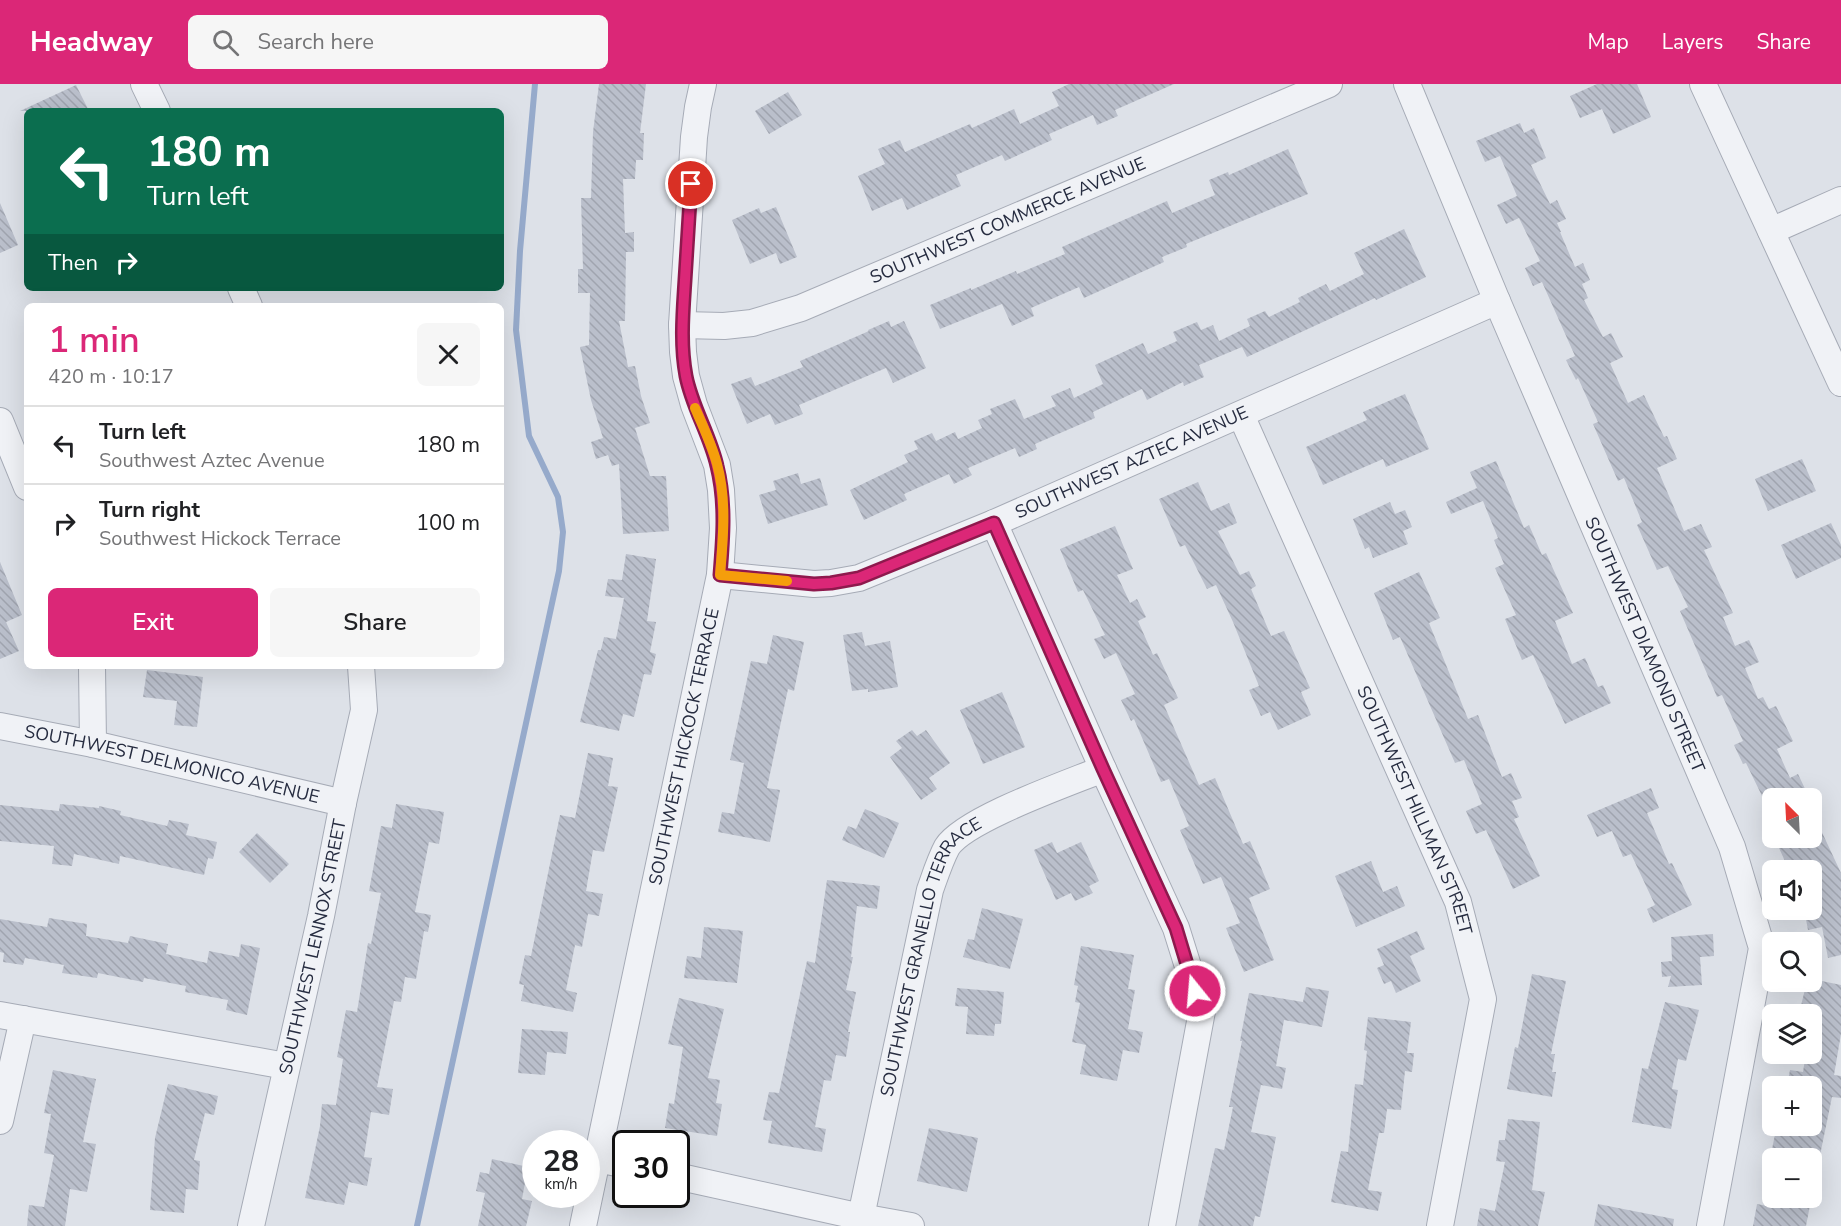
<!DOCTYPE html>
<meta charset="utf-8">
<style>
:root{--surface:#fff;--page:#f6f6f6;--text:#202124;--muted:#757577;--line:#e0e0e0;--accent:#db2777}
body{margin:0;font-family:"Nunito Sans",sans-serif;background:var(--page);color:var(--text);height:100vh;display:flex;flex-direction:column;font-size:22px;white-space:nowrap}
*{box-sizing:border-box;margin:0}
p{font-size:20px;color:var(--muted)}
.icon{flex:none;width:33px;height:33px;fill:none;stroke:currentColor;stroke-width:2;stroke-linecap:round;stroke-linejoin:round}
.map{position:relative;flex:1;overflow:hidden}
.details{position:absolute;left:24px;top:219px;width:480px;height:366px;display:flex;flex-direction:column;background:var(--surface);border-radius:9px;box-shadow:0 6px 24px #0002}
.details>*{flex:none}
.banner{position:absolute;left:24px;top:24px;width:480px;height:183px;border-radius:9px;box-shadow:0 6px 24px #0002;background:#0b6e4f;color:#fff;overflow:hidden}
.needle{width:39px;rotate:336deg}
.fabs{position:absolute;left:1762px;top:704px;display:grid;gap:12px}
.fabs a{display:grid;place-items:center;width:60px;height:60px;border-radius:9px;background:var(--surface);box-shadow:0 6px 24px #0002;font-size:30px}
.speed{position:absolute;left:522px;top:1046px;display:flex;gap:12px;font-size:30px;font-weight:700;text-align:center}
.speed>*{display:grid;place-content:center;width:78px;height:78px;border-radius:50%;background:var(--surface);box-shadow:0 6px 24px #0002;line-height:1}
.speed small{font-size:15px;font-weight:400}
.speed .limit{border:3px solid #111;border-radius:9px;background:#fff;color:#111}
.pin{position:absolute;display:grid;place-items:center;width:51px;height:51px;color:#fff;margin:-26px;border:3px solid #fff;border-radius:50%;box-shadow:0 2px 6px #0007}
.me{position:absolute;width:66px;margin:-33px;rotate:343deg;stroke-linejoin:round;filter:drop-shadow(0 0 4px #0008)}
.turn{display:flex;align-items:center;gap:21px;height:126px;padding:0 24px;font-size:27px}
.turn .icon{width:78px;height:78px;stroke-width:2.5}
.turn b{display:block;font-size:42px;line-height:51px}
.then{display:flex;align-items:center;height:57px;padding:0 24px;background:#0003;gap:12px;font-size:22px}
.round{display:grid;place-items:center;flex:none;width:63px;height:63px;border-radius:9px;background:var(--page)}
.head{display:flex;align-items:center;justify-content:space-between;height:102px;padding:0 24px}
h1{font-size:36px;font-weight:600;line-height:45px;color:var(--accent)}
.action{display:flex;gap:12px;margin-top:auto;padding:12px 24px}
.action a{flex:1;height:69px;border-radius:9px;background:var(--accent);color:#fff;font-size:24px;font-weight:600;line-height:69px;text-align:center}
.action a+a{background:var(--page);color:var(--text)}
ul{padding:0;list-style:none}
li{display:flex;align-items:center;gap:18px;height:78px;padding:0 24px;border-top:2px solid var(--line)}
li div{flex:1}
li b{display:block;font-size:22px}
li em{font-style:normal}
header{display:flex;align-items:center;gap:36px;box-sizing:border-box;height:84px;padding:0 30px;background:var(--accent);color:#fff}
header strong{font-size:28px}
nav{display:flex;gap:33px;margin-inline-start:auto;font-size:21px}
.search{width:420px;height:54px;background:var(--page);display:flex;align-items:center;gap:15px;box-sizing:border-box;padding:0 21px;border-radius:9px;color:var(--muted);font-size:22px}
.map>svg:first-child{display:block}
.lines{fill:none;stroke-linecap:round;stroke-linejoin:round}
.stream{stroke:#96aacb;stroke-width:6}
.building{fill:url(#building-back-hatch)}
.minor-casing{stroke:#a6abb6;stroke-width:28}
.minor{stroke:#f0f2f6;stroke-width:26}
.route-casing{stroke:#8e194d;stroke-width:15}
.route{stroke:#db2777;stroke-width:10}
.slow{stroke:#f59e0b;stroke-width:10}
.labels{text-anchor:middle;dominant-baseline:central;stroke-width:5;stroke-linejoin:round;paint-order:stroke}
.street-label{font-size:18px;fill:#262c40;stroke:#edf0f6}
</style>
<header>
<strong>Headway</strong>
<div class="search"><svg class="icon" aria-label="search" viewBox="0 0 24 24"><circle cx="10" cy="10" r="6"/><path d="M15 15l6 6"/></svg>Search here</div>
<nav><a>Map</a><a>Layers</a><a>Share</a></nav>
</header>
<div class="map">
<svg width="1841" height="1142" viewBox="0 0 1841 1142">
<defs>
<pattern id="building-back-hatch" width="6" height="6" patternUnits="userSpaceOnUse" patternTransform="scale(1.5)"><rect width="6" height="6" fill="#babfcb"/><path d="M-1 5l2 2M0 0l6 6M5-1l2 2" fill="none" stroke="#a0a4af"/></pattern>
</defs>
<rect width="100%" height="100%" fill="#dde1e8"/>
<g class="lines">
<!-- stream -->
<path class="stream" d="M417,1142L559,487L563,448L558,413L529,352L516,246L520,167L535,0"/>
</g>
<!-- building -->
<path class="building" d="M599,0H646L640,49H644L643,76H636L635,95H623L625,149L634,148V168H626L625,237H619L628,283L635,282L641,312L650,339L635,344L650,392H666L669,447L623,450L619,380L612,382L608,371L596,375L591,358L603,354L591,316L580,263L589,261L590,209H578V185H583L581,114H591L593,48Z
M1069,0H1174L1115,26L1118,32L1097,41L1093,31L1049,50L1052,56L1005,77L1002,71L956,91L961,102L907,126L902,114L872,127L858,92L885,80L878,65L900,56L905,68L970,40L972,44L1014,25L1020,40L1059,22L1052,8Z
M1597,0H1637L1651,33L1613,50L1602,25L1580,34L1570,12Z
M76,1L89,27H20Z
M788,8L802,31L769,50L755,27Z
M1520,39L1524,49L1534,44L1546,74L1531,81L1550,120L1557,116L1566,135L1557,139L1561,148H1560L1575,183L1583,179L1590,196L1582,200L1588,214L1584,216L1603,253L1611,249L1623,273L1610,279L1628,319L1644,311L1664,353L1667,352L1677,375L1657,384L1684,447L1701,440L1712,463L1704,466L1733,529L1723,533L1735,562L1749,556L1759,578L1745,584L1758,615L1763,613L1769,625L1776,622L1793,657L1777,665L1790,694L1798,690L1807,709L1797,714H1763L1746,679L1743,680L1734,661L1743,657L1722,611L1717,613L1680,527L1688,523L1668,482L1657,486L1637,441L1642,438L1624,394L1618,397L1593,340L1598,338L1578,294L1576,296L1566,276L1575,272L1542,198L1533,202L1525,184L1540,177L1519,134L1506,140L1497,121L1517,112L1500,72L1485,78L1476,57Z
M1288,65L1308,110L1186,160L1187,163L1162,173L1164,178L1084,214L1079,203L1031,224L1034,232L1012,242L1002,220L940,245L930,221L971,204V206L1016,187L1017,190L1065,170L1062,163L1167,117L1172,129L1215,111L1209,96L1228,88L1229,91Z
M0,119L18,161L0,169Z
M776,123L797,173L780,180L776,169L750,180L732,136L759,124L761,129Z
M1404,145L1426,193L1376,216L1375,214L1247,273L1242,263L1199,281L1204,293L1184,302L1183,298L1147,316L1142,305L1093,328L1095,334L1035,360L1037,365L1019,373L1015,364L968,384L972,391L954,400L949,390L904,410L907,416L864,436L850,406L908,378L904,371L918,365L914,357L932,349L936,357L955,348L958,355L982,344L978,336L992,330L990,325L1015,315L1024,335L1056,322L1051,312L1070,304L1074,314L1103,300L1095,281L1143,259L1148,270L1177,257L1173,248L1197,238L1201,246L1213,241L1219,257L1250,242L1247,235L1265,227L1269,233L1300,218L1298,214L1326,200L1330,207L1364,190L1354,169Z
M889,237L891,243L904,237L926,284L893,299L886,284L799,321L803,330L775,341L770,330L747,340L731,300L751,293L755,302L803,283L800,277L869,247L868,246Z
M1405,310L1429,365L1386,383L1383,375L1323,401L1306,363L1367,336L1363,328Z
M1802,375L1816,407L1768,427L1755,395Z
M1496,377L1524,444L1529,441L1542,471L1546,469L1573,529L1555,537L1572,580L1585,574L1598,603L1603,601L1611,619L1565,640L1533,571L1522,576L1505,535L1516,531L1495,484L1504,480L1494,456L1498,454L1483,417L1451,430L1446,418L1477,404L1470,388Z
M798,389L801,400L820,394L828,421L768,440L759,411L776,406L773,397Z
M1198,398L1211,427L1229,419L1237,439L1218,447L1240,491L1249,487L1256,502L1251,505L1271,552L1284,547L1310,604L1301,608L1311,631L1278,646L1270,628L1261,632L1249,606L1259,602L1233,538L1216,501L1207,505L1185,461L1180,463L1159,415Z
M1390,418L1395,430L1405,426L1412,443L1403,447L1408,460L1373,474L1369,463L1365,465L1353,435Z
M1831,439L1841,461V474L1796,495L1781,461Z
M1115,442L1133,485L1117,491L1130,519L1137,515L1146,533L1138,537L1153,571L1157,569L1178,614L1164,621L1199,701L1215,694L1243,760L1250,757L1270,805L1249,814L1274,876L1244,888L1226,844L1240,839L1221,793L1203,800L1180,746L1189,742L1169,695L1161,698L1134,635L1131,637L1121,616L1135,610L1116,569L1104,575L1094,555L1105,551L1083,506L1078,508L1060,465Z
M626,470L656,475L647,537L656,538L650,568L656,570L651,591L644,590L634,633L623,630L619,647L580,638L598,566H601L604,553L616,555L624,514L605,512L608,495L622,496Z
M0,478L22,531L6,538L19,567L0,575Z
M1419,488L1440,534L1429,539L1468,635L1478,631L1502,693L1511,689L1522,714L1512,717L1519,733L1514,735L1540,792L1513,805L1486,746L1476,750L1466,727L1482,720L1464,676L1455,679L1400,553L1393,556L1374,509Z
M862,548L865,562L890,557L898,603L868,608V605L852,607L843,551Z
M773,551L804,558L794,607L788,605L767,704L780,706L770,758L718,748L722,728L734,730L744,679L730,676L751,577L767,580Z
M147,586L203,593L197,643L174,641L177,617L143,613Z
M1002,608L1025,663L983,680L960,626Z
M912,646L917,652L926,646L950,679L929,694L937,705L921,716L890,673L902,664L896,657Z
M588,669L613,674L608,702L618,703L604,768L593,766L586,807L603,810L599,832L588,830L582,863L575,861L566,906L577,909L573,928L521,917L524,901L519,900L525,871L531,872L560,731L575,734Z
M1651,704L1659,724L1647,729L1669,780L1672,779L1692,821L1653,839L1647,825L1655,821L1631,770L1623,773L1612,747L1597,753L1587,731Z
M60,720L99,724V722L121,727L120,731L167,742L169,736L189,740L186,751L217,758L213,775L208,774L204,791L120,772L119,780L74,770L72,782L52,780L54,762L0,757V721L59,727Z
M396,720L444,728L439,760L429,758L415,828L431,831L428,848L424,847L416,895L405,893L401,918L394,917L377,1003L393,1005L389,1031L371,1028L364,1073L372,1074L367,1102L349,1098L344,1121L305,1114L320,1042L322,1020L336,1021L343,975L337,973L346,926L357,928L368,859L371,860L381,809L369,807L381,742L392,744Z
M865,725L899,739L884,774L842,756L848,742L856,745Z
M1812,727L1841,789V871L1828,874L1822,843L1808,846L1804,825H1812V786H1789L1774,753H1812Z
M257,749L289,780L270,799L239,768Z
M1052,758L1057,769L1081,758L1099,797L1089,802L1093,809L1075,817L1071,809L1056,816L1034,766Z
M1371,777L1383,808L1397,802L1405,822L1356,843L1335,792Z
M827,796L880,802L877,825L857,822L851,873H853L846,906L856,908L848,948H850L846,973L836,971L831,997L824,996L815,1043L826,1045L822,1068L768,1059L772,1037L763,1036L769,1008L779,1009L807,877L815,879Z
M982,824L1023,835L1010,885L963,873L968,855L974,856Z
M49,834L87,840L86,852L128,859L130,852L168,860L166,870L207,879L209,867L239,873L241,860L260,864L247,931L226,926L228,916L185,908L186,902L144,894L143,898L98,889L97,894L62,889L64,881L25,874L23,881L3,878L4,869L0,868V835L47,843Z
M704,843L743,847L737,899L684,894L687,872L701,874Z
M1417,847L1425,865L1410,872L1421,897L1396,909L1391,897L1384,900L1377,884L1384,881L1377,865Z
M1713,850L1714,872L1700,873L1702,901L1668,903L1671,892L1662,893L1661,878L1672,877L1671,853Z
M1081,862L1134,871L1128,905L1135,906L1128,945L1143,948L1139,969L1123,966L1117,997L1080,990L1086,961L1072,958L1080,919L1075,918L1078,902L1074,901Z
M1532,890L1566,897L1551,970H1555L1552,988H1556L1552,1013L1507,1005L1515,963L1518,964Z
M1812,895L1841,901V950L1834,991L1841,992V1014L1832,1013L1819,1076L1812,1075V1074H1788L1771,1070L1777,1041H1812V1002H1787L1790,986L1803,988L1806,969H1812V930H1799L1807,897H1812Z
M1306,903L1329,907L1322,943L1284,936L1276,982L1286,984L1282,1005L1261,1001L1251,1048L1276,1053L1260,1133L1255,1132L1253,1142H1198L1215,1064L1224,1066L1233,1023H1229L1242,957H1240L1249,909L1303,918Z
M957,904L1004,908L1001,940H995L994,952L966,950L968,923L955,922Z
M679,914L724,925L708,994L720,996L716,1019L722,1020L717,1052L665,1044L669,1019L674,1020L683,963L668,960Z
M1665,918L1699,926L1686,977L1678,975L1672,1005L1678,1006L1671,1045L1632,1038L1642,984L1648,985Z
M1368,933L1411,938L1407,969H1414L1412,988L1405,987L1401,1026L1387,1025L1384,1049H1379L1368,1106L1382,1108L1378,1127L1331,1118L1341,1067L1348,1068L1355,1000L1363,1001L1367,967L1364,966Z
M522,945L568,948L566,970L547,968L545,991L518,989Z
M53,986L96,995L83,1058L96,1060L87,1108L70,1105L65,1142H27L29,1121L44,1123L54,1071L44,1069L51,1030L44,1029Z
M168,1000L218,1012L214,1031L205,1029L194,1076L200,1077L198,1106L186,1105L184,1129L150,1126L155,1054Z
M1508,1035L1540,1038L1532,1106L1545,1108L1538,1142H1477L1480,1124L1495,1127L1505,1078L1496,1077L1499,1056H1505Z
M929,1044L978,1054L967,1108L917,1097Z
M492,1075L528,1083L522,1115L532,1117L526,1142H478L485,1109L476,1107L480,1088L489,1090Z
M1775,1113H1808V1116H1811L1806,1142H1753L1757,1120L1773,1123Z
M1598,1120L1674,1135L1673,1142H1594Z"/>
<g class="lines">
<defs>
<g id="minor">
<path d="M144,0L157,27"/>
<path id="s1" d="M1407,0L1497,217L1732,763L1762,864L1710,1142"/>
<path d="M1703,0L1841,299"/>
<path d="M1771,147L1841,116"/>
<path d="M241,204L249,222"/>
<path id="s2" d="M682,241L724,242L752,239L801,224L1329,0"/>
<path id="s3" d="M1241,331L1458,818L1483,915L1440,1142"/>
<path d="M0,337L27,403"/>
<path d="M994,439L1103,685L1176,844L1202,927L1162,1142"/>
<path id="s4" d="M720,491L814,500L831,499L859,494L994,439L1497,217"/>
<path d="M92,582L93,660"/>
<path id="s5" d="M0,642L93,660L343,719"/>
<path d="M0,931L286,982"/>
<path d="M0,1037L23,935"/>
<path d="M598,1075L626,1081"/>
<path d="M676,1092L861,1133L911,1142"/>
<path id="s6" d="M251,1142L321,832L343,719L364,626L361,582"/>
<path id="s7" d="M583,1142L720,491L723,444L721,406L717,381L694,321L686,292L683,268L682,241L694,53L698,23L703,0"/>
<path id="s8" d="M859,1142L930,806C935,792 940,776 947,763C965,735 1069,699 1103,685"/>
</g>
</defs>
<!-- minor casing -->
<use href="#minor" class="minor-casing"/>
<!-- minor -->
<use href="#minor" class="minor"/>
</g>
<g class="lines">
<defs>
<path id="route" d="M691,100C689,132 687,164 685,196C683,228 680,260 686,292C692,323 710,351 717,382C726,418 723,455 720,491L814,500L831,499L859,494L994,439L1103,685L1176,844L1195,907"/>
</defs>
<!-- route casing -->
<use href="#route" class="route-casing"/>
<!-- route -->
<use href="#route" class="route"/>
<!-- slow -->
<path class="slow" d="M695,324C703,342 712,361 717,380C727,416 723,455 720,491L787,497"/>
</g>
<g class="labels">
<!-- street labels -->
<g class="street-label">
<text stroke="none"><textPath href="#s2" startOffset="346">SOUTHWEST COMMERCE AVENUE</textPath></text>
<text stroke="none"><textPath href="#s4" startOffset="436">SOUTHWEST AZTEC AVENUE</textPath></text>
<text stroke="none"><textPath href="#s1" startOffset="609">SOUTHWEST DIAMOND STREET</textPath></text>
<text stroke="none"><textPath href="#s7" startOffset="490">SOUTHWEST HICKOCK TERRACE</textPath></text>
<text stroke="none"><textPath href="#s5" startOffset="176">SOUTHWEST DELMONICO AVENUE</textPath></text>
<text stroke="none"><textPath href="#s3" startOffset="432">SOUTHWEST HILLMAN STREET</textPath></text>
<text stroke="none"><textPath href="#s6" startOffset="286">SOUTHWEST LENNOX STREET</textPath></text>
<text stroke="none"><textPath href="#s8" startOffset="282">SOUTHWEST GRANELLO TERRACE</textPath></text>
</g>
</g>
</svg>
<div class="fabs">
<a><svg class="needle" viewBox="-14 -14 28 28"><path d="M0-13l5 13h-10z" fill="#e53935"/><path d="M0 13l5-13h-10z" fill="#757577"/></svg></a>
<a><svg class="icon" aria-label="sound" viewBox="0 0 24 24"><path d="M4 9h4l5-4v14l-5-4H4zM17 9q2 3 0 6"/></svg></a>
<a><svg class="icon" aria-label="search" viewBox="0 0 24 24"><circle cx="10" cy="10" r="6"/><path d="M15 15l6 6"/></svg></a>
<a><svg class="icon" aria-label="layers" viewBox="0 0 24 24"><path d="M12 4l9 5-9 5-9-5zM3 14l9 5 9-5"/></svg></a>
<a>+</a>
<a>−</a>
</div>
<div class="speed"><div>28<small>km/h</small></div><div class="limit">30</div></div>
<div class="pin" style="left:691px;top:100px;background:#d93025"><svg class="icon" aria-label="arrive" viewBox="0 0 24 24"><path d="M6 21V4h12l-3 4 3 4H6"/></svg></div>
<svg class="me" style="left:1195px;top:907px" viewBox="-20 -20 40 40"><circle r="17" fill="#db2777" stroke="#fff" stroke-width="3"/><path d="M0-11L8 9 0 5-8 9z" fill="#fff"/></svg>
<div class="banner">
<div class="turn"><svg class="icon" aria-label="left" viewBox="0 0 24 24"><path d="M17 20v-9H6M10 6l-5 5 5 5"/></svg><div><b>180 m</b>Turn left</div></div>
<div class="then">Then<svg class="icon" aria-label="right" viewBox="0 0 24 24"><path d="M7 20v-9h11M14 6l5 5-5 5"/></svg></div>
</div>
<section class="details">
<div class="head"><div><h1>1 min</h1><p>420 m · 10:17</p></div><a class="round"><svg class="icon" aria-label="close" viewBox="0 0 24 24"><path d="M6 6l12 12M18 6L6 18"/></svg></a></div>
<ul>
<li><svg class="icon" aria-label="left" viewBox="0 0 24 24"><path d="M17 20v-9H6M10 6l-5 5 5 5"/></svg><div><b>Turn left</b><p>Southwest Aztec Avenue</p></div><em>180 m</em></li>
<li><svg class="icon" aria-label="right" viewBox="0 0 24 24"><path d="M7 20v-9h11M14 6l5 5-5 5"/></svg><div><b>Turn right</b><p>Southwest Hickock Terrace</p></div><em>100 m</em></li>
</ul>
<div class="action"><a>Exit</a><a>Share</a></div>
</section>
</div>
